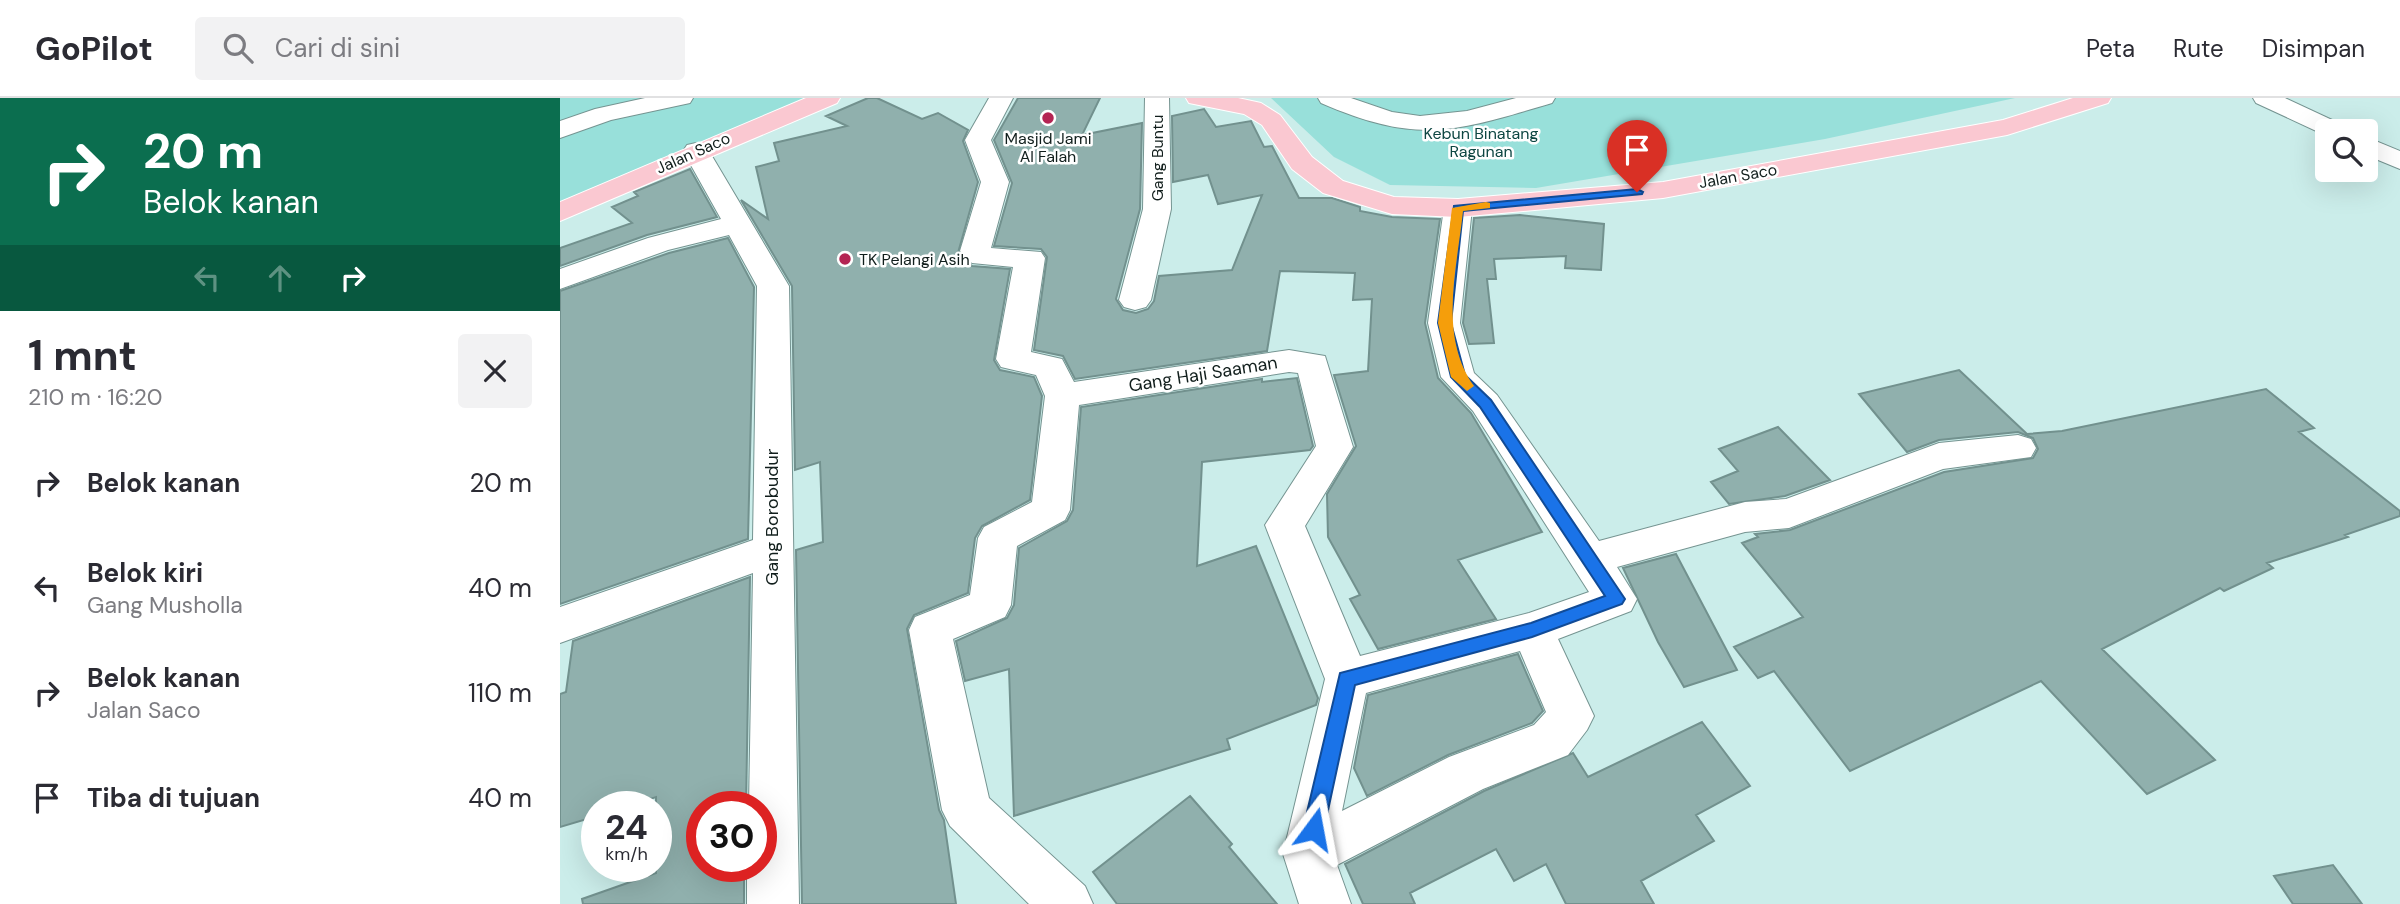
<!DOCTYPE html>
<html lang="id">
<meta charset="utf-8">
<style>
:root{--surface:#fff;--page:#f2f2f3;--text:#2b2b33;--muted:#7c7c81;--line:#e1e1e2}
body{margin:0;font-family:"DM Sans",sans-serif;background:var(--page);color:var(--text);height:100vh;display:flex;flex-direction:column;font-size:26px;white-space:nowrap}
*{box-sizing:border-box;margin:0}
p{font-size:23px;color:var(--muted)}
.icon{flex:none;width:38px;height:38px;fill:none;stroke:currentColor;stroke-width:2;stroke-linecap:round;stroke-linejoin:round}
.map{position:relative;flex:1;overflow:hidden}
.drawer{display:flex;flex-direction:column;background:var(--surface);width:560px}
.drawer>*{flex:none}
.top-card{background:#0b6e4f;color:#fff;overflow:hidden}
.buttons{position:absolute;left:1755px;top:21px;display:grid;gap:14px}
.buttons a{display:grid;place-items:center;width:63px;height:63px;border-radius:7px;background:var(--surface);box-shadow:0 7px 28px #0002;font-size:35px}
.speed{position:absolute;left:21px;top:693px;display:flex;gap:14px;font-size:35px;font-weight:700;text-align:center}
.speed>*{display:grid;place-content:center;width:91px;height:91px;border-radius:50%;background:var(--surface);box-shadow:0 7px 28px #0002;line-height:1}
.speed small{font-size:18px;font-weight:400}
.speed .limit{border:10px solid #d22;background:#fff;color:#111}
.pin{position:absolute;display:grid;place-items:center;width:60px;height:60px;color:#fff;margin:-72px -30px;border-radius:50% 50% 50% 0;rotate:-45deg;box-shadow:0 0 7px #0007}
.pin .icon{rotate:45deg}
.me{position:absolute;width:77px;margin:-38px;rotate:13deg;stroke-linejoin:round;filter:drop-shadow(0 0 5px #0008)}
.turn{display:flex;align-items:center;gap:24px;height:147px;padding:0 28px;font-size:32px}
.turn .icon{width:91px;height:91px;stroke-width:2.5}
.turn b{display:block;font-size:49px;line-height:60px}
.lanes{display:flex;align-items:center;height:66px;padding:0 28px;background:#0003;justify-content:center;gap:35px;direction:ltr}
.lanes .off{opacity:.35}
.round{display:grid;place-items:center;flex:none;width:74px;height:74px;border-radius:7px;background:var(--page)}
.head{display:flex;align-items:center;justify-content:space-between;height:119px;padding:0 28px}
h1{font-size:42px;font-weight:700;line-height:52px}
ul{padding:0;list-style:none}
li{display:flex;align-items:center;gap:21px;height:105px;padding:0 28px}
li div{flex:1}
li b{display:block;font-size:26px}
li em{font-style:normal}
header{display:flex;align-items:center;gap:42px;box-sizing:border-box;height:98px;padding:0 35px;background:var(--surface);border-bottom:2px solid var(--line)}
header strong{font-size:33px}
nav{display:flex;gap:38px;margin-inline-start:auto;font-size:24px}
.search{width:490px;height:63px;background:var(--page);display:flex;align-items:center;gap:18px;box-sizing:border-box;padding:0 24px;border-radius:7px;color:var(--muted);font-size:26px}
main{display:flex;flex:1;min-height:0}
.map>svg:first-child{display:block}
.green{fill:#98e0da}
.building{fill:#90b0ad;stroke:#72918e;stroke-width:2}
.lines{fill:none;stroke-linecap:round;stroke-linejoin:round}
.minor-casing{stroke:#759491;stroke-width:2}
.major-casing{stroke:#fff;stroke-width:2}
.minor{fill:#fff;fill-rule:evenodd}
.major{fill:#fac8d1;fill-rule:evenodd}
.route{fill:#1a73e8;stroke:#114b97;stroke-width:2}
.slow{fill:#f59e0b}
.poi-dot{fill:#b42453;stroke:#fff;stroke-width:2.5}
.labels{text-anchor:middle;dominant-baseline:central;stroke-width:5;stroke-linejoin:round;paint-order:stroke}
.far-park-label{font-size:16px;fill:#0d4642;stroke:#fff}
.far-poi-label{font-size:16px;fill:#111e1c;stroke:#fff}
.far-street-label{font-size:16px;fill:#111e1c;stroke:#fff}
.street-label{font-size:18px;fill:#111e1c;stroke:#fff}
</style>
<header>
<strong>GoPilot</strong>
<div class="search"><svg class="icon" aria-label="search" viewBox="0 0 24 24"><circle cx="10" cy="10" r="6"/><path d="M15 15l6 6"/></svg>Cari di sini</div>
<nav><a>Peta</a><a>Rute</a><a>Disimpan</a></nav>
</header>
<main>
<section class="drawer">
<div class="top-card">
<div class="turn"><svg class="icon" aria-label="right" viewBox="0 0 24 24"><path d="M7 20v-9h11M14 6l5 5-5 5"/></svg><div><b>20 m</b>Belok kanan</div></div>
<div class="lanes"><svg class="icon off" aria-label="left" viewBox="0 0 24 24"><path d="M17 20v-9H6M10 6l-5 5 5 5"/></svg><svg class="icon off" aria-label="ahead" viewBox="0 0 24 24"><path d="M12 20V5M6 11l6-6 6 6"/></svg><svg class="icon" aria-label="right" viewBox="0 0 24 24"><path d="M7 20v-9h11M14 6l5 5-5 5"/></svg></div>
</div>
<div class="head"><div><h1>1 mnt</h1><p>210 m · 16:20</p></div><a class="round"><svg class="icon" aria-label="close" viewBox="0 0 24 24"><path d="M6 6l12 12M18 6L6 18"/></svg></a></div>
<ul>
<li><svg class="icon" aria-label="right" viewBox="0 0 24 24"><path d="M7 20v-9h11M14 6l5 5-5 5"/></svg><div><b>Belok kanan</b></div><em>20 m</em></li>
<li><svg class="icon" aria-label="left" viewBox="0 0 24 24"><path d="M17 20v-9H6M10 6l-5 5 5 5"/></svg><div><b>Belok kiri</b><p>Gang Musholla</p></div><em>40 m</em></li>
<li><svg class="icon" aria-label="right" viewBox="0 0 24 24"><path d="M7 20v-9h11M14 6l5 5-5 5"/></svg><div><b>Belok kanan</b><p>Jalan Saco</p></div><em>110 m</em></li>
<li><svg class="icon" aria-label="arrive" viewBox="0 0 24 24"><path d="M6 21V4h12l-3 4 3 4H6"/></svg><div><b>Tiba di tujuan</b></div><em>40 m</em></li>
</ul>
</section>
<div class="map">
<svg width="1840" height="806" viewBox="0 0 1840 806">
<rect width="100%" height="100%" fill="#cbedea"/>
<!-- green -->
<path class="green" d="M0,0H257L143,43L0,111Z
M711,0H1455L1265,41L976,90L830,87L774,59Z"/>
<!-- building -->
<path class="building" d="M308,0H317L362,21L378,15L408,32L403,43L418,84L398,155L412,168L450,171L434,262L440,272L474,279L482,298L470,402L422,428L415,440L408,495L354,517L347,531L379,712L384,722L396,806H242L236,452L263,444L260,364L235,372L232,188L181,102L208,121L196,69L219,63L214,45L287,28L266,18Z
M458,0H540L522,37L582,25L580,111L556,201L563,212L576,215L588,211L594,203L599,178L672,172L702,97L658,106L648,77L613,84L612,18L644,11L656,29L691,23L704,49L712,48L739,100H772L800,109V113L832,119L880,121L865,225L878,280L911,315L982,434L898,462L936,521L818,551L790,501L800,497L768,439L767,396L796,348L774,277L808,273L812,201L793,202L795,175L720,173L707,253L515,281L503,258L474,252L487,159L481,151L434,148L452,85L434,42Z
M130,71L157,119L87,137L0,168V150L72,125L52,109L78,98L74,94Z
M960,117L1044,126L1041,172L1005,170L1006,158L934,161L936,181H927L934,245L909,246L903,225L914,120Z
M168,140L194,189L188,441L0,506V193L109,155Z
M1399,272L1467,336L1502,333L1706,291L1754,330L1739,334L1840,413V418L1785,437L1788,439L1707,465L1713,470L1664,493L1660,490L1542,551L1655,662L1587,696L1481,583L1290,673L1214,573L1198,580L1174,549L1243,519L1182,445L1198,439L1195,436L1230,432L1384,374L1473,360L1478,351L1473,340L1458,334L1379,342L1347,354L1299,296Z
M737,280L753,348L750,352L642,364L637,468L696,448L758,600L756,607L667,641L670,651L454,718L449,571L405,583L396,543L447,520L454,507L459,450L507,423L513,412L521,309L702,281V284Z
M1218,329L1270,382L1225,398L1169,406L1151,384L1178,373L1159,351Z
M1116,456L1177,572L1124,589L1098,544L1063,470Z
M190,479L186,709H142V768H184V806H23L22,801L96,775V699L65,709H37V718L0,729V596L6,594L13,543Z
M958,556L983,613L972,625L888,657L807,698L794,670L808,597Z
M1142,624L1190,688L1136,717L1154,743L1081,783L1094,806H1006L986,766L954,783L936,751L850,795L855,806H803L785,766L924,693L1013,655L1028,679Z
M630,698L672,746L669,749L717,806H557L533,774Z
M1773,767L1802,806H1733L1714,778Z"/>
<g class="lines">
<defs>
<path id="minor" d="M85,0H133L130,5L51,22L0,40V23L35,11Z
M429,0H453L431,42L449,84L431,150L481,154L485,160L471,254L502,261L514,284L729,252L765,258L793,349L745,428L800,558L969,515L1029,494L913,313L881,279L868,225L884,110L888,104L898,101L908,104L912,110L900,225L914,275L937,297L1039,443L1185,404L1226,401L1379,345L1458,337L1471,341L1476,350L1471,359L1383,371L1229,430L1185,434L1057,469L1077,501L1071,513L998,541L1034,618L1027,632L1008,657L923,691L777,767L791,806H739L723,756L765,581L705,427L756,348L738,275L729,274L519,307L510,412L505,422L457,448L451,507L445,519L393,541L429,700L525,788L533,806H469L390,728L382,712L349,532L355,519L410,497L418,440L424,429L472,404L485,298L476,277L441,269L436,261L453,169L412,165L400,153L421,84L405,42ZM960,553L986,614L974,627L889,659L782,713L806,595Z
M585,0H609L611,111L591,202L586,209L575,212L564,209L559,202L583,111Z
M758,0H791L832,14L860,18L907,13L956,0H995L992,5C895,34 858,47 761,5Z
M1693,0H1725L1785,28L1789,33H1768L1767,38L1696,5Z
M1806,39L1840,53V71L1806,57Z
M136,45L145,47L149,53L229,188L239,806H187V768H201V709H189L193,475L0,545V509L193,442L197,188L169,137L108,152L0,191V171L88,140L161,121L123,53L127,47Z"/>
<path id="major" d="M246,0H280L277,5L0,123V104Z
M626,0H678L701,5L720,17L752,59L783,83L834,99L898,101L1103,84L1443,22L1513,0H1551L1548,5L1447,37L1103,100L898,119L832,116L763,95L732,71L702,27L684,16L629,5Z"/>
</defs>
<!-- minor casing -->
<use href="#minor" class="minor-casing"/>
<!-- major casing -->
<use href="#major" class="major-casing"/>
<!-- minor -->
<use href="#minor" class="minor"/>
<!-- major -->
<use href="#major" class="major"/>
</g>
<!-- route -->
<path class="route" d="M1077,91L1083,94L1082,96L903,113L891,225L905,277L931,302L1065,501L1062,506L972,539L795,587L764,731L761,738L754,741L746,738L743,731L780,575L971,525L1045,498L920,309L891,279L878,225L894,108Z"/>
<!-- slow -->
<path class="slow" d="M926,104L930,105V110L903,113C897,171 878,238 914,288L907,293L891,279L878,225L892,110Z"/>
<!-- markers -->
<g class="poi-dot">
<circle cx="488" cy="20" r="7"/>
<circle cx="285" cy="161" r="7"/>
</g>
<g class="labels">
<!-- far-park labels -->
<g class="far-park-label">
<text x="921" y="35">Kebun Binatang<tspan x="921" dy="18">Ragunan</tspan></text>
</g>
<!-- far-poi labels -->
<g class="far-poi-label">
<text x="488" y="40">Masjid Jami<tspan x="488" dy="18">Al Falah</tspan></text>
<text x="299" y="161" text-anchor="start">TK Pelangi Asih</text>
</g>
<!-- far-street labels -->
<g class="far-street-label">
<text transform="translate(133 55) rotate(-24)">Jalan Saco</text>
<text transform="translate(597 60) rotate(-90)">Gang Buntu</text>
<text transform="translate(1178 78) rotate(-10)">Jalan Saco</text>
</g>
<!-- street labels -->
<g class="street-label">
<text transform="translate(643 276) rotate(-9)">Gang Haji Saaman</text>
<text transform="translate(212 419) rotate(-90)">Gang Borobudur</text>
</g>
</g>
</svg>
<div class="buttons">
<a><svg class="icon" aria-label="search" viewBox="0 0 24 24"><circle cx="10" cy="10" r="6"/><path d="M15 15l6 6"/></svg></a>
</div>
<div class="speed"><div>24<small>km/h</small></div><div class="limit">30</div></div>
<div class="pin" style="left:1077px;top:94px;background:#d93025"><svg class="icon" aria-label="arrive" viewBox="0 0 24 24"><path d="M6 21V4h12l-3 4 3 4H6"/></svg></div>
<svg class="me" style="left:754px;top:731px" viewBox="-20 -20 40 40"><path d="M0-17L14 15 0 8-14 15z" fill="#1a73e8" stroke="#fff" stroke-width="4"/></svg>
</div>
</main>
